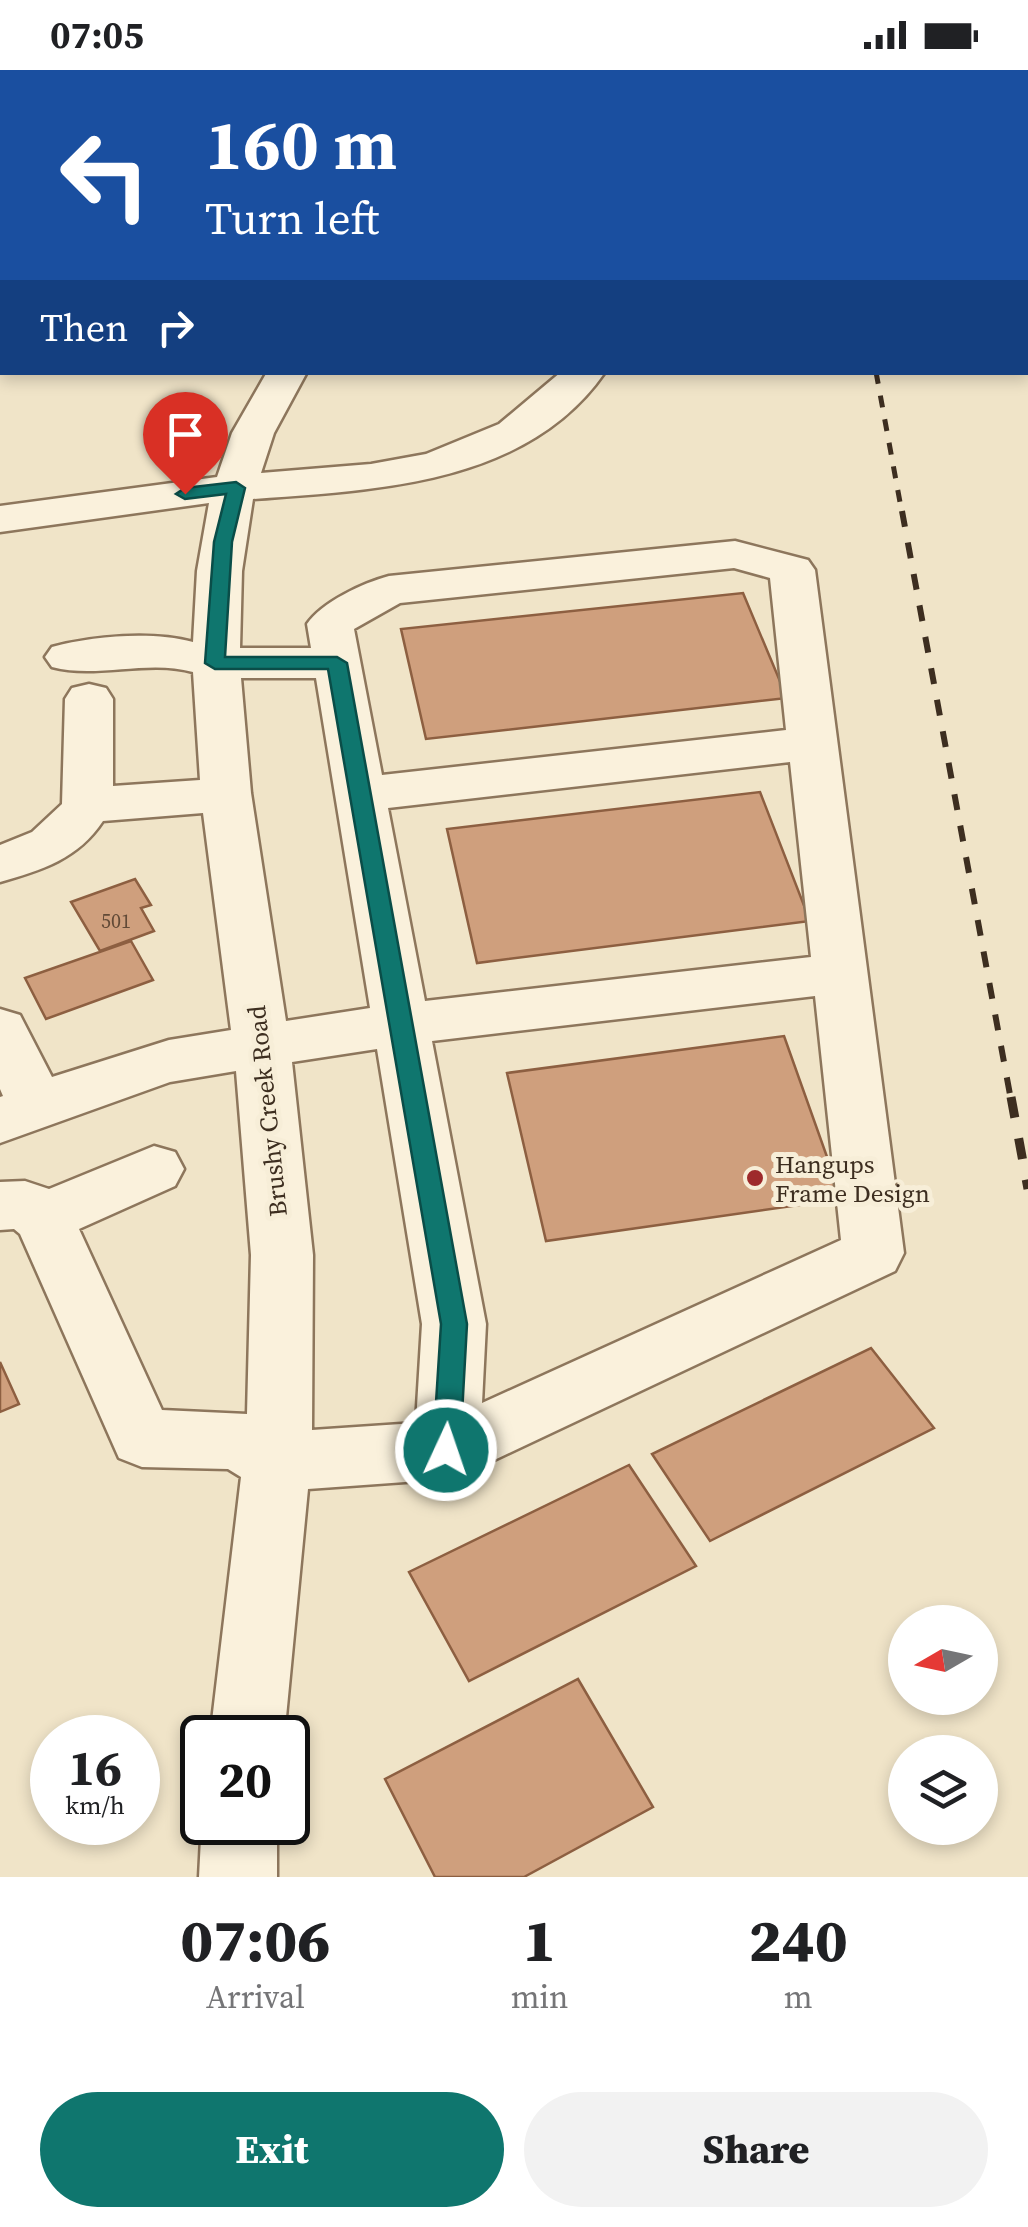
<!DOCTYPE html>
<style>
:root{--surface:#fff;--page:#f2f2f2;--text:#202124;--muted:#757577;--accent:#0f766e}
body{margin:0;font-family:"Source Serif 4",serif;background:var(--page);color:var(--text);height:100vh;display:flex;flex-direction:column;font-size:38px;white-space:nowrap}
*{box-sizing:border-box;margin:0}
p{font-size:32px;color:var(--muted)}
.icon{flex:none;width:55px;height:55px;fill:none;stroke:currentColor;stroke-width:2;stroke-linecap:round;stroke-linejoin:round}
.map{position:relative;height:1807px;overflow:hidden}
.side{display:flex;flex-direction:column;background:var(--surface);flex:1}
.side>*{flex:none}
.guide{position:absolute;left:0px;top:0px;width:1030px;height:305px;box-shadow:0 5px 15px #0003;background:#1a4fa0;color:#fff;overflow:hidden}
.needle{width:65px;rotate:261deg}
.tools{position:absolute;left:888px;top:1535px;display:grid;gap:20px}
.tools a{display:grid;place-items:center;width:110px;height:110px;border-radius:50%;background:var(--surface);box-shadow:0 5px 15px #0003;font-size:50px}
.speed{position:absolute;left:30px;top:1645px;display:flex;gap:20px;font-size:50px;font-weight:700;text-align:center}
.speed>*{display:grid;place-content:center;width:130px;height:130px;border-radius:50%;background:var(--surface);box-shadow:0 5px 15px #0003;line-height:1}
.speed small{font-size:25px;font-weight:400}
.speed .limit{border:5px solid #111;border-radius:15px;background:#fff;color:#111}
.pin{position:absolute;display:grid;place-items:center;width:85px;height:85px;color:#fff;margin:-102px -42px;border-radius:50% 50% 50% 0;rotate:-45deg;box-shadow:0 0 10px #0007}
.pin .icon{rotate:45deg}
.me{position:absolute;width:110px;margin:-55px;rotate:3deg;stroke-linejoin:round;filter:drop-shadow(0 0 8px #0008)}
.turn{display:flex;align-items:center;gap:35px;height:210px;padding:0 40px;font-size:45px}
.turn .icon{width:130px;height:130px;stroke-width:2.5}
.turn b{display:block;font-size:70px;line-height:85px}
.then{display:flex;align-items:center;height:95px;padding:0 40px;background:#0003;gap:20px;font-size:38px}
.eta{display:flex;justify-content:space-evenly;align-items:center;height:170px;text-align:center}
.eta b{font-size:60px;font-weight:800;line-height:70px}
.cta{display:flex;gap:20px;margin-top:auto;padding:20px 40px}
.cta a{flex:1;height:115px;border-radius:60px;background:var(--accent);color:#fff;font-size:40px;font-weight:800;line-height:115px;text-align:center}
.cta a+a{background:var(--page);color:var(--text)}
.status{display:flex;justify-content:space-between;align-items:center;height:70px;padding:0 50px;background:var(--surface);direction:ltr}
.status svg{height:28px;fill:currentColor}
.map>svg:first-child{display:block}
.building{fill:#cf9f7d;stroke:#8d5f41;stroke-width:2.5}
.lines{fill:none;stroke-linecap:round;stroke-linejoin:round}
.minor-casing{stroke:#8d765c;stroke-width:5}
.major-casing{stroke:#5b4430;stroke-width:5}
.minor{fill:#faf1dc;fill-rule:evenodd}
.major{fill:#f3d9a0;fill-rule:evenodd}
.rail-far2{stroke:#3d2e20;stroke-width:5;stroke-dasharray:12 12;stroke-linecap:butt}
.rail-far1{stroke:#3d2e20;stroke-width:6;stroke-dasharray:16 16;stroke-linecap:butt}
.rail{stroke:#3d2e20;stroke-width:9;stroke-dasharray:21 21;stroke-linecap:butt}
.route{fill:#0f766e;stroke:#0a4d48;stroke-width:2.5}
.poi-dot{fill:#9e2a2b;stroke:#f7eed8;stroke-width:4}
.labels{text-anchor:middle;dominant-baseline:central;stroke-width:10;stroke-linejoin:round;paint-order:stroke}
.number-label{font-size:20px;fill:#624a37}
.street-label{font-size:25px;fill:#3d2e20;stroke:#f7eed8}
.poi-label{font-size:25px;fill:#3d2e20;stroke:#f7eed8;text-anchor:start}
</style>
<div class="status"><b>07:05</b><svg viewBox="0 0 49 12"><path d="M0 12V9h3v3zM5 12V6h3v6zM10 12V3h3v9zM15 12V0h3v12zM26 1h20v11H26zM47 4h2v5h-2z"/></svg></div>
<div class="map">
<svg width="1028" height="1807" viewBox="0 0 1028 1807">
<rect width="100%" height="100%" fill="#f0e4c8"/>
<!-- building -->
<path class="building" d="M743,523L787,628L426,669L401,559Z
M760,722L810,851L477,893L447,759Z
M135,809L151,835L141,838L154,861L100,881L71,832Z
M131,871L153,910L46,949L25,908Z
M784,966L842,1129L546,1171L507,1003Z
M871,1278L934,1358L710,1471L652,1384Z
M0,1292L19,1334L0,1342Z
M629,1395L696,1496L469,1611L409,1502Z
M578,1609L653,1737L524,1807H435L385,1709Z"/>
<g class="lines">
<defs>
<path id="minor" d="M576,0H614L615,2H577Z
M0,92H2V114H0Z
M267,302H307L274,363L261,403L371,394L426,384L499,354L561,302H605C527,415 376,420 253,429L242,501L240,578H311L307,554C322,532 363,513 389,506L735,471L808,490L815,500L904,1183L895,1201L471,1401L447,1409L308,1419L284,1668H210L241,1407L228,1399L142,1397L119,1388L20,1164L14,1159L0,1160V1112L25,1111L49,1119L154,1076L175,1082L184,1099L175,1116L79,1159L162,1340L247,1344L251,1185L236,1001L170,1012L0,1073V1027L3,1026L0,1019V939L20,945L52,1007L169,970L231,960L203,743L103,751C78,789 42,800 0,812V775L32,762L62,734L65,629L72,618L89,614L106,618L113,629V716L200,710L193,602C147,589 98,609 52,597L45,587L52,577C93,566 152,561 193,572L197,501L209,433L0,462V436L217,407L232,363ZM734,498L770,508L786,660L382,705L354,559L400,533ZM241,608H316L370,938L286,951L251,723ZM790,692L811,887L425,931L388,738ZM815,926L841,1170L482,1333L486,1254L432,971ZM377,979L422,1254L416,1353L312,1360L313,1185L292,992Z
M202,1749V1752H277V1807H199Z"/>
<path id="major" d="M687,0H719L720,2H688Z
M732,0H764L765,2H733Z"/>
</defs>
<!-- minor casing -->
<use href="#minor" class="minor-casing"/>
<!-- major casing -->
<use href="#major" class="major-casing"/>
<!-- minor -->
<use href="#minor" class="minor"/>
<!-- major -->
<use href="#major" class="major"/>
<!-- rail-far2 -->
<path class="rail-far2" d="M876,302L902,443"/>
<!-- rail-far1 -->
<path class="rail-far1" d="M902,441L1011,1030"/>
<!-- rail -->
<path class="rail" d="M1011,1027L1028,1119"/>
</g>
<!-- route -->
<path class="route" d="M236,412L245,418L232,472L225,587H337L347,593L467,1254L460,1380L456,1388L446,1392L437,1388L433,1380L441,1254L328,599H215L205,593L214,472L226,424L185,429L176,424L185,418Z"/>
<!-- markers -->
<circle class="poi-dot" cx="755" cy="1108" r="10"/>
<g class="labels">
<!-- number labels -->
<g class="number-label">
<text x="116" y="851">501</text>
</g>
<!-- street labels -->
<g class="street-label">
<text transform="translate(267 1041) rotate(-96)">Brushy Creek Road</text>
</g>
<!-- poi labels -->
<g class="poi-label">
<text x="775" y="1094">Hangups<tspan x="775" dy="29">Frame Design</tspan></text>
</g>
</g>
</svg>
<div class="tools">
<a><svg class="needle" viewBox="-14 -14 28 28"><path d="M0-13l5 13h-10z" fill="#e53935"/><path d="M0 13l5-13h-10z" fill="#757577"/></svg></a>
<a><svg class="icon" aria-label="layers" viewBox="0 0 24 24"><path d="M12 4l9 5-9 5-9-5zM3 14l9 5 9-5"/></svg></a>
</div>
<div class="speed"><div>16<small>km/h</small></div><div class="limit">20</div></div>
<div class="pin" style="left:185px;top:424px;background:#d93025"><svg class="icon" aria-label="arrive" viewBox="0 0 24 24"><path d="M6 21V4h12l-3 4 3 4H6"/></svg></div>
<svg class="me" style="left:446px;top:1380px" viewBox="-20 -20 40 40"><circle r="17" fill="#0f766e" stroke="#fff" stroke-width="3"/><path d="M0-11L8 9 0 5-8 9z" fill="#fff"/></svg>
<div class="guide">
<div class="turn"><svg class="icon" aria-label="left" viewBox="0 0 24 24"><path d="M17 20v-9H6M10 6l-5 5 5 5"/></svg><div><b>160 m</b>Turn left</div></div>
<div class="then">Then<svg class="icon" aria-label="right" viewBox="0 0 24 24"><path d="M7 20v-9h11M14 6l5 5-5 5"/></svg></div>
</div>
</div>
<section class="side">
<div class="eta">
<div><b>07:06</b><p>Arrival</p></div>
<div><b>1</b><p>min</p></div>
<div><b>240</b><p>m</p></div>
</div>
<div class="cta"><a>Exit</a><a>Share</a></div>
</section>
